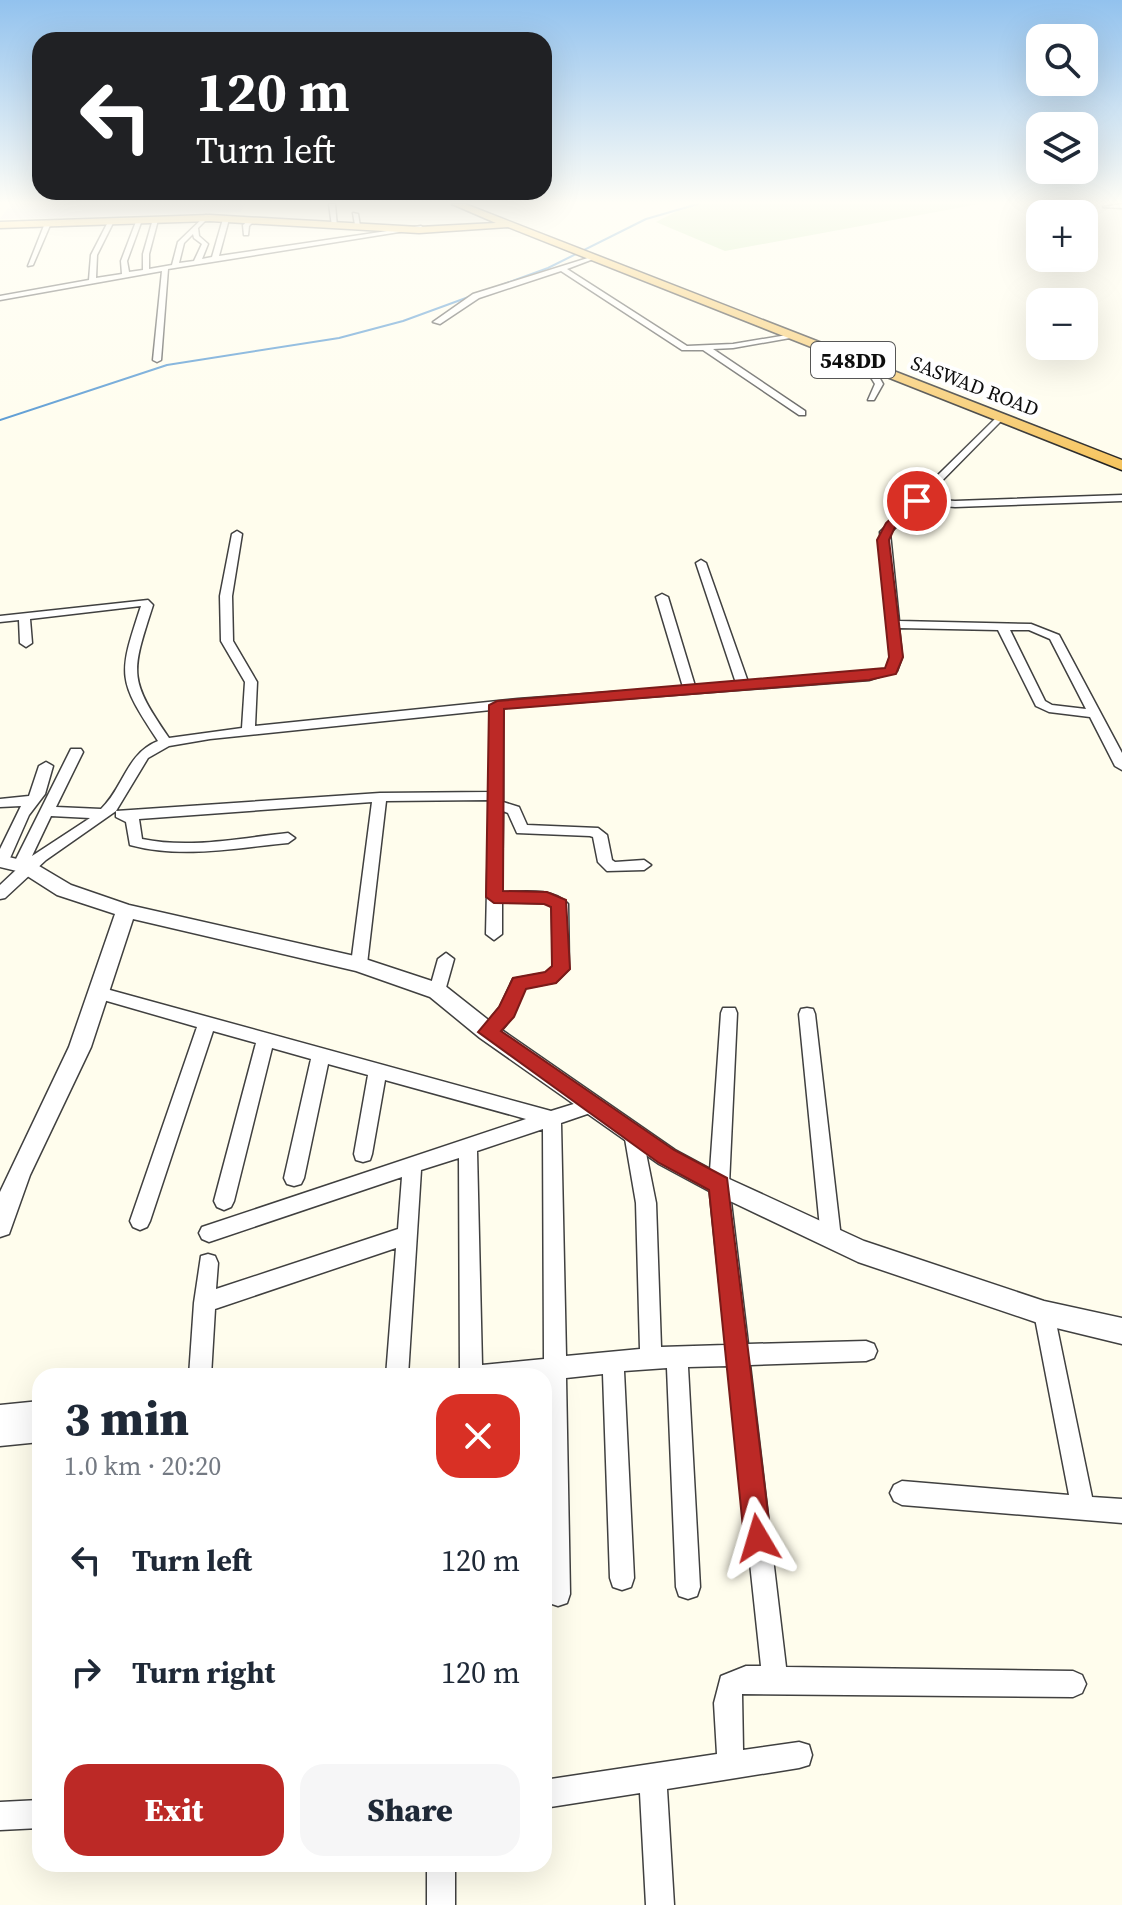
<!DOCTYPE html>
<meta charset="utf-8">
<style>
:root{--surface:#fff;--page:#f6f6f7;--text:#1f2937;--muted:#747a83;--accent:#bc2926}
body{margin:0;font-family:"Source Serif 4",serif;background:var(--page);color:var(--text);height:100vh;display:flex;flex-direction:column;font-size:30px;white-space:nowrap}
*{box-sizing:border-box;margin:0}
p{font-size:26px;color:var(--muted)}
.icon{flex:none;width:44px;height:44px;fill:none;stroke:currentColor;stroke-width:2;stroke-linecap:round;stroke-linejoin:round}
.map{position:relative;flex:1;overflow:hidden}
.drawer{position:absolute;left:32px;top:1368px;width:520px;height:504px;display:flex;flex-direction:column;background:var(--surface);border-radius:24px;box-shadow:0 8px 32px #0002}
.drawer>*{flex:none}
.guide{position:absolute;left:32px;top:32px;width:520px;height:168px;border-radius:24px;box-shadow:0 8px 32px #0002;background:#202124;color:#fff;overflow:hidden}
.controls{position:absolute;left:1026px;top:24px;display:grid;gap:16px}
.controls a{display:grid;place-items:center;width:72px;height:72px;border-radius:16px;background:var(--surface);box-shadow:0 8px 32px #0002;font-size:40px}
.pin{position:absolute;display:grid;place-items:center;width:68px;height:68px;color:#fff;margin:-34px;border:4px solid #fff;border-radius:50%;box-shadow:0 2px 8px #0007}
.me{position:absolute;width:88px;margin:-44px;rotate:353deg;stroke-linejoin:round;filter:drop-shadow(0 0 6px #0008)}
.turn{display:flex;align-items:center;gap:28px;height:168px;padding:0 32px;font-size:36px}
.turn .icon{width:104px;height:104px;stroke-width:2.5}
.turn b{display:block;font-size:56px;line-height:68px}
.round{display:grid;place-items:center;flex:none;width:84px;height:84px;border-radius:24px;background:var(--page)}
.overview{display:flex;align-items:center;justify-content:space-between;height:136px;padding:0 32px}
h1{font-size:48px;font-weight:800;line-height:60px}
.action{display:flex;gap:16px;margin-top:auto;padding:16px 32px}
.action a{flex:1;height:92px;border-radius:24px;background:var(--accent);color:#fff;font-size:32px;font-weight:800;line-height:92px;text-align:center}
.action a+a{background:var(--page);color:var(--text)}
ul{padding:0;list-style:none}
li{display:flex;align-items:center;gap:24px;height:112px;padding:0 32px}
li div{flex:1}
li b{display:block;font-size:30px}
li em{font-style:normal}
.map>svg:first-child{display:block}
.industrial{fill:#ebe1ec}
.green{fill:#cde9b7}
.lines{fill:none;stroke-linecap:round;stroke-linejoin:round}
.stream{stroke:#3987cd;stroke-width:2}
.minor-casing{stroke:#404040;stroke-width:3}
.tertiary-casing{stroke:#404040;stroke-width:3}
.trunk-casing{stroke:#1e1e1e;stroke-width:3}
.minor{fill:#fff;fill-rule:evenodd}
.tertiary{fill:#fff;fill-rule:evenodd}
.trunk{fill:#f6c45d;fill-rule:evenodd}
.route{fill:#bc2926;stroke:#7a1b19;stroke-width:2}
.labels{text-anchor:middle;dominant-baseline:central;stroke-width:8;stroke-linejoin:round;paint-order:stroke}
.far-street-label{font-size:20px;fill:#0d0d0d;stroke:#fff}
.shield{fill:#fff;stroke:#565656;stroke-width:2}
.shield-label{font-size:22px;font-weight:bold;fill:#0d0d0d}
</style>
<div class="map">
<svg width="1122" height="1905" viewBox="0 0 1122 1905">
<rect width="100%" height="100%" fill="#fffded"/>
<!-- industrial -->
<path class="industrial" d="M11,204H245L241,212L0,219Z"/>
<!-- green -->
<path class="green" d="M691,204H979L725,251L656,222Z"/>
<g class="lines">
<!-- stream -->
<path class="stream" d="M0,420L167,365L339,338L403,321L548,268L646,219L698,204"/>
<defs>
<path id="minor" d="M329,204H335L337,227L332,226Z
M1122,204V208L1103,207Z
M353,213L358,214L360,226L355,225Z
M206,215L209,217L198,228L199,236L208,244L202,259L212,257L223,219L226,217L229,219L219,256L421,226L424,228L168,269L161,360L157,362L153,360L162,271L0,300V296L89,280L91,255L109,220L114,221L97,255L96,278L122,274L121,261L137,219L142,220L127,261L129,272L143,270V254L153,219L158,220L149,254V269L172,265L178,242ZM193,234L194,238L202,244L194,261L179,263L184,243Z
M250,219L255,220L249,226L248,235H244L243,225Z
M48,221L51,223L33,265L28,266L45,223Z
M591,257L596,258L567,269L687,346L733,344L793,334L790,338L733,348L713,349L805,411V415H799L703,350H682L561,271L479,298L440,324L433,322L473,294Z
M881,370L888,372L879,377L883,384L874,400H868L875,384L870,376Z
M1000,414L1004,417L1003,419L924,499L955,501L1122,495V501L955,507L919,504L890,533L899,621L1031,624L1059,635L1122,753V770L1115,766L1090,717L1049,712L1036,706L998,630L899,628L902,657L897,671L869,680L503,708V802L519,807L527,825L598,828L607,835L612,860L615,862L644,860L651,865L644,870L607,871L598,862L593,837L590,836L517,833L508,813L503,811L502,892C523,892 552,887 568,904L569,969L556,982L525,988C518,1005 504,1042 482,1037L479,1032L500,1007L513,979L546,973L553,967L552,907L545,903L502,902V934L494,940L486,934L489,800L386,801L367,964L359,970L351,964L372,802L139,819L142,839C190,849 240,838 288,833L295,838L288,843C235,848 182,859 130,845L126,822L116,817V811L46,860L5,898L0,899V885L17,869L13,865L71,749H81L83,752L56,807L101,809C124,787 126,754 158,741C117,679 118,676 141,606L30,619L32,643L26,647L20,643L19,620L0,622V616L148,600L153,605C131,674 128,678 169,738L242,728L245,682L221,641L220,596L232,534L237,531L242,534L232,596L233,641L257,682L255,726L518,699L683,687L656,597L662,594L668,597L695,686L736,683L696,563L701,560L706,563L748,682L869,672L886,669L890,657L880,532ZM1010,630H1029L1050,639L1086,709L1052,705L1045,701ZM491,710L489,792L380,793L116,811L148,758L169,746L210,739ZM51,816L90,818L32,856Z
M46,762L53,766L45,794L29,815L7,865H0V849L21,806L0,807V799L29,796L39,766Z
M446,953L454,959L445,991L443,995H431L429,991L438,959Z
M99,987L551,1111L593,1098L599,1100L602,1105L599,1110L561,1123L566,1356L640,1349L636,1203L624,1133L626,1127L633,1125L640,1127L642,1133L656,1203L661,1347L726,1345L709,1185L721,1013L723,1008H735L737,1013L729,1185L748,1344L866,1341L874,1344L877,1351L874,1358L866,1361L750,1365L786,1667L1073,1671L1082,1675L1086,1684L1082,1693L1073,1697L742,1694L743,1750L799,1742L809,1745L812,1755L809,1765L799,1768L667,1789L674,1905H646L640,1793L544,1808V1780L717,1754L714,1703L721,1676L746,1666H761L729,1366L688,1367L700,1587L697,1596L688,1599L679,1596L676,1587L667,1368L624,1371L634,1578L631,1587L622,1590L613,1587L610,1578L603,1374L566,1378L570,1594L567,1603L558,1606L549,1603L546,1594L544,1376H460L459,1158L421,1170L408,1376H386L396,1248L215,1309L211,1376H189L194,1303L201,1256L208,1254L215,1256L218,1263L216,1289L398,1229L402,1177L209,1242L202,1239L199,1233L202,1227L526,1119L385,1080L372,1154L370,1160L363,1162L356,1160L354,1154L368,1075L328,1064L304,1178L301,1184L294,1186L287,1184L284,1178L311,1059L272,1048L234,1201L231,1207L224,1210L217,1207L214,1201L256,1043L213,1031L150,1221L147,1227L140,1230L133,1227L130,1221L197,1027L93,997L91,993L93,989ZM543,1129L544,1359L482,1365L477,1151Z
M807,1008L813,1009L815,1014L841,1238L838,1244L831,1247L824,1244L821,1238L799,1014L801,1009Z
M1044,1303L1051,1306L1054,1313L1092,1497L1122,1499V1523L902,1505L894,1501L890,1493L894,1485L902,1481L1069,1495L1034,1313L1037,1306Z
M40,1401V1442L0,1446V1405Z
M40,1800V1828L0,1830V1802Z
M427,1864H455V1905H427Z"/>
<path id="tertiary" d="M0,855L34,863L71,885L129,905L359,957L444,985L496,1026L675,1150L727,1178L864,1241L1044,1301L1122,1318V1344L1044,1325L858,1262L711,1192L659,1164L480,1038L430,997L356,971L133,919L91,1047L30,1175L9,1234L0,1237V1192L69,1047L115,914L57,895L21,872L0,867Z"/>
<path id="trunk" d="M452,204H465L1122,460V470L508,227L419,233L210,221L0,228V222L210,215L419,227L496,223Z"/>
</defs>
<!-- minor casing -->
<use href="#minor" class="minor-casing"/>
<!-- tertiary casing -->
<use href="#tertiary" class="tertiary-casing"/>
<!-- trunk casing -->
<use href="#trunk" class="trunk-casing"/>
<!-- minor -->
<use href="#minor" class="minor"/>
<!-- tertiary -->
<use href="#tertiary" class="tertiary"/>
<!-- trunk -->
<use href="#trunk" class="trunk"/>
</g>
<!-- sky -->
<linearGradient id="sky" x2="0" y2="1"><stop stop-color="#92c2ee"/><stop offset="0.43" stop-color="#fffef7"/><stop offset="1" stop-color="#fffef7" stop-opacity="0"/></linearGradient>
<rect width="1122" height="471" fill="url(#sky)"/>
<!-- route -->
<path class="route" d="M913,498L922,501L895,527L889,540L903,657L896,674L869,680L504,709L503,891L547,892L566,900L570,969L556,983L526,989L514,1017L501,1031L674,1150L727,1178L771,1538L767,1547L758,1551L748,1547L744,1538L709,1190L659,1163L478,1032L499,1007L513,978L545,972L552,966L551,907L544,904L494,903L486,897L489,705L497,701L885,668L889,657L877,540L886,523Z"/>
<g class="labels">
<!-- far-street labels -->
<g class="far-street-label">
<text transform="translate(975 386) rotate(21)">SASWAD ROAD</text>
</g>
<!-- shield labels -->
<rect class="shield" x="811" y="342" width="84" height="36" rx="6"/>
<g class="shield-label">
<text x="853" y="360">548DD</text>
</g>
</g>
</svg>
<div class="controls">
<a><svg class="icon" aria-label="search" viewBox="0 0 24 24"><circle cx="10" cy="10" r="6"/><path d="M15 15l6 6"/></svg></a>
<a><svg class="icon" aria-label="layers" viewBox="0 0 24 24"><path d="M12 4l9 5-9 5-9-5zM3 14l9 5 9-5"/></svg></a>
<a>+</a>
<a>−</a>
</div>
<div class="pin" style="left:917px;top:501px;background:#d93025"><svg class="icon" aria-label="arrive" viewBox="0 0 24 24"><path d="M6 21V4h12l-3 4 3 4H6"/></svg></div>
<svg class="me" style="left:758px;top:1538px" viewBox="-20 -20 40 40"><path d="M0-17L14 15 0 8-14 15z" fill="#bc2926" stroke="#fff" stroke-width="4"/></svg>
<div class="guide">
<div class="turn"><svg class="icon" aria-label="left" viewBox="0 0 24 24"><path d="M17 20v-9H6M10 6l-5 5 5 5"/></svg><div><b>120 m</b>Turn left</div></div>
</div>
<section class="drawer">
<div class="overview"><div><h1>3 min</h1><p>1.0 km · 20:20</p></div><a class="round" style="background:#d93025;color:#fff"><svg class="icon" aria-label="close" viewBox="0 0 24 24"><path d="M6 6l12 12M18 6L6 18"/></svg></a></div>
<ul>
<li><svg class="icon" aria-label="left" viewBox="0 0 24 24"><path d="M17 20v-9H6M10 6l-5 5 5 5"/></svg><div><b>Turn left</b></div><em>120 m</em></li>
<li><svg class="icon" aria-label="right" viewBox="0 0 24 24"><path d="M7 20v-9h11M14 6l5 5-5 5"/></svg><div><b>Turn right</b></div><em>120 m</em></li>
</ul>
<div class="action"><a>Exit</a><a>Share</a></div>
</section>
</div>
